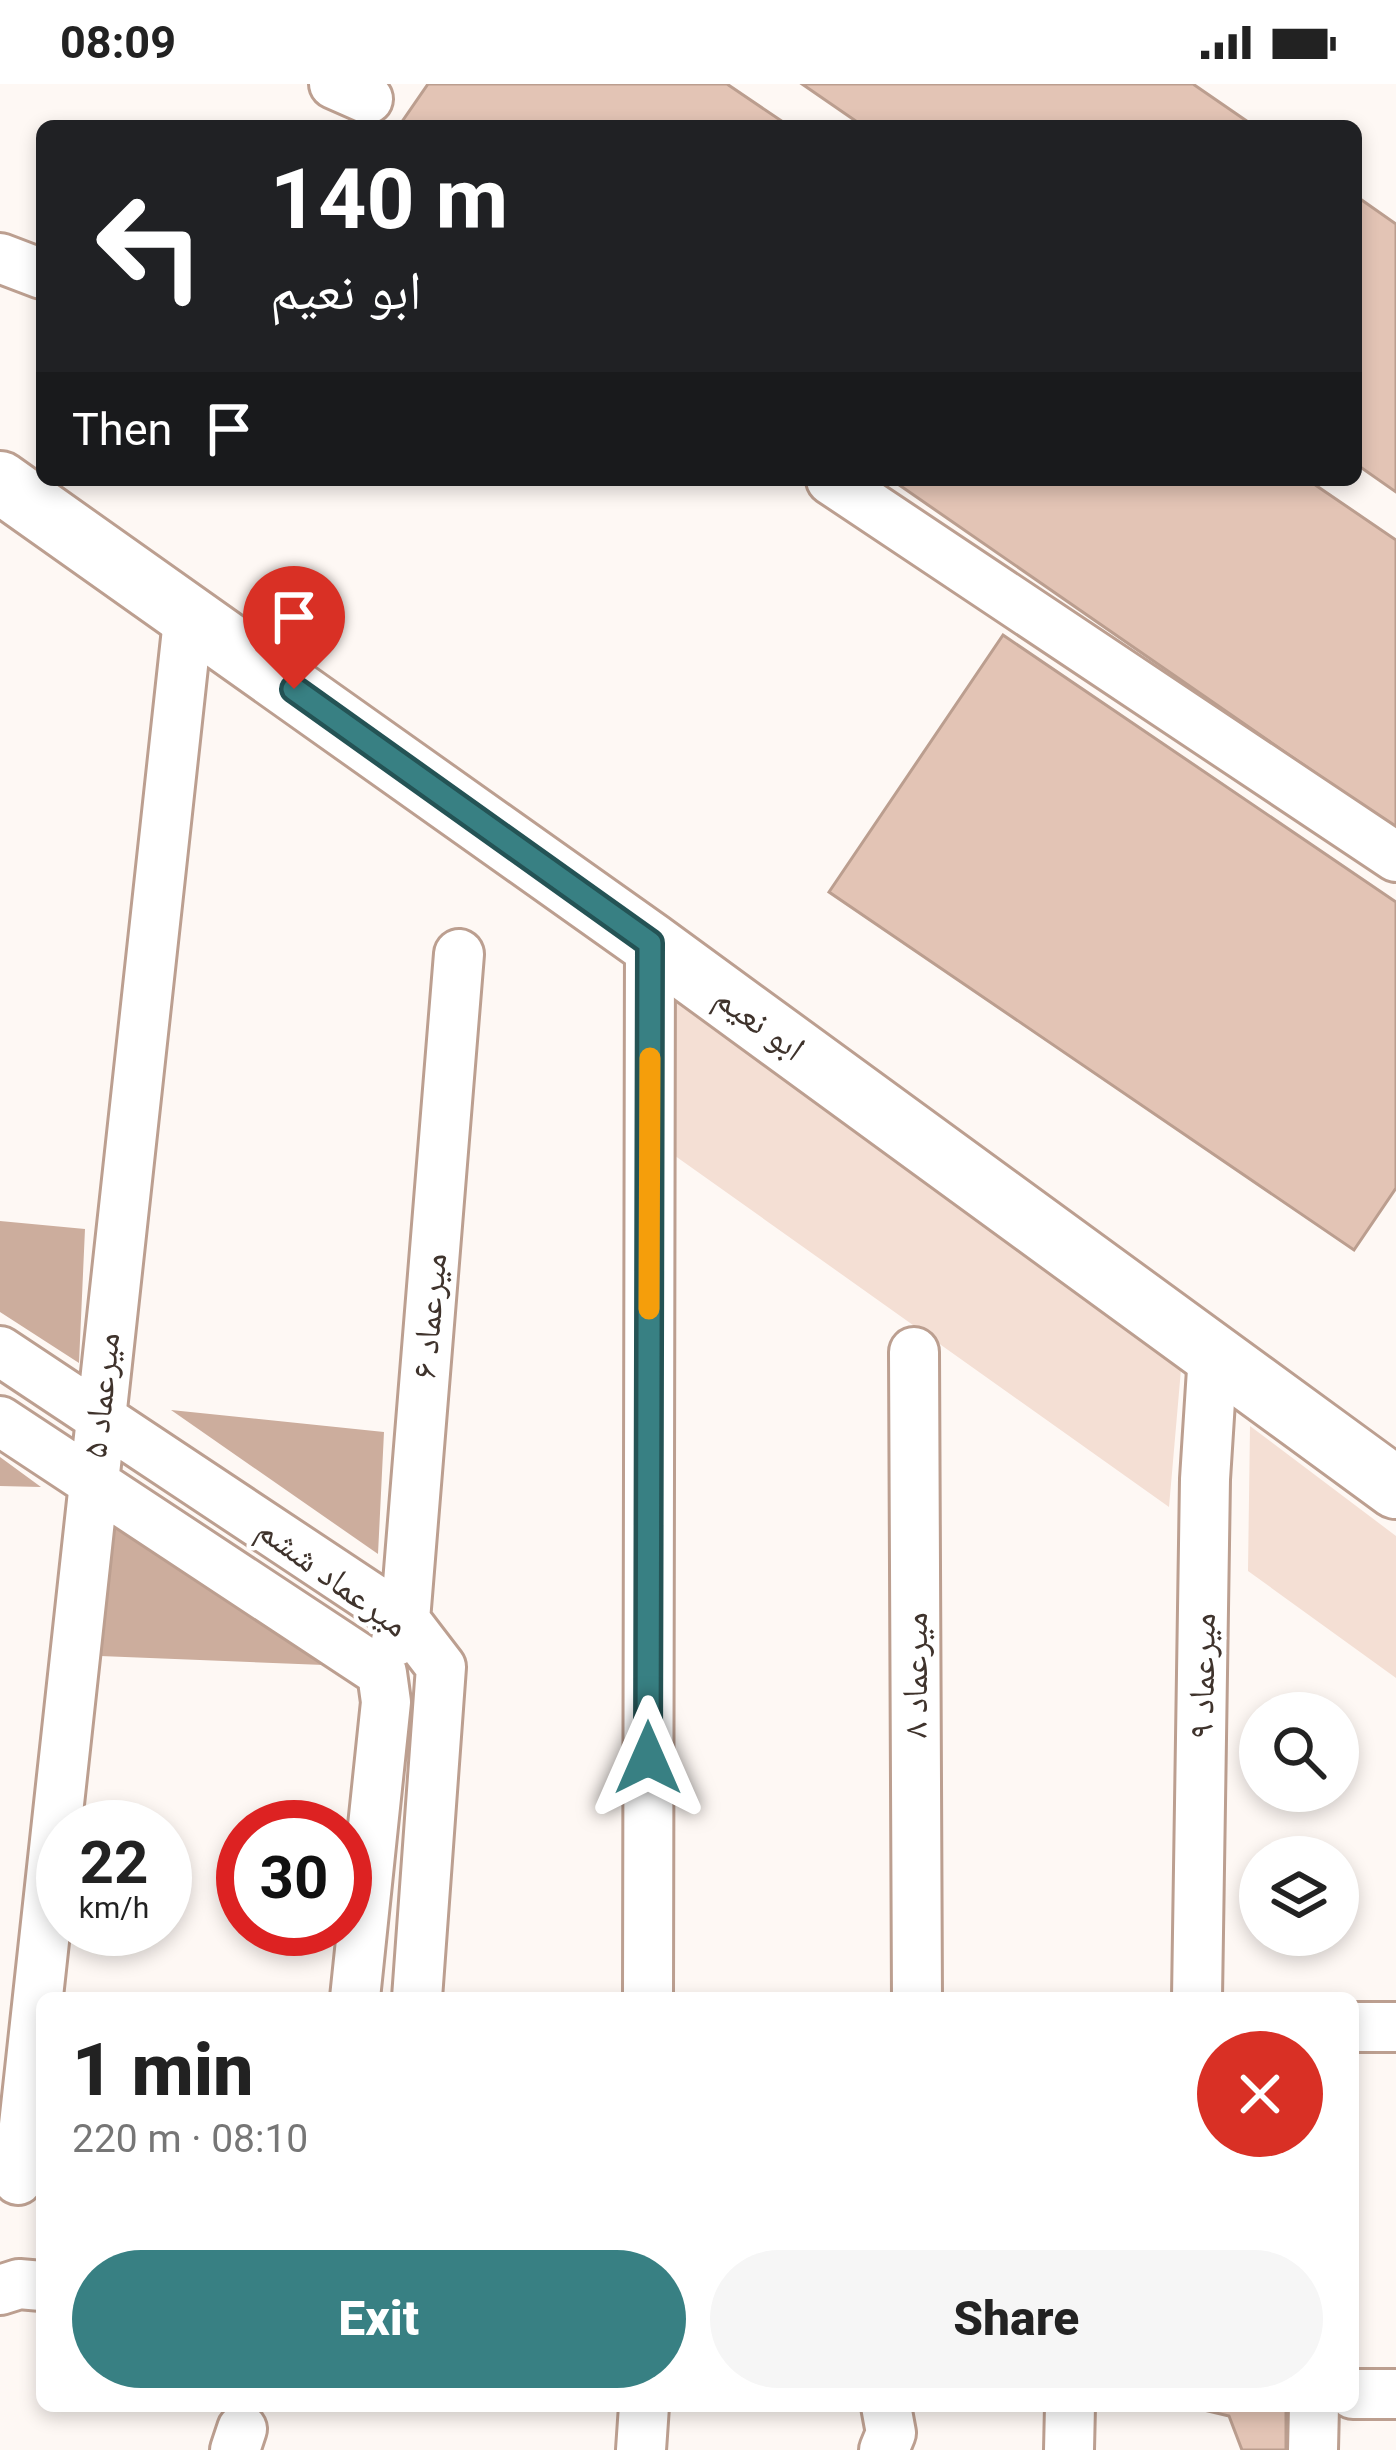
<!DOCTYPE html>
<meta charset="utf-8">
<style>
:root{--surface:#fff;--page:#f6f6f6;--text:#222;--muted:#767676;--accent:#388083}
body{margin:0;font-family:Roboto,"Noto Naskh Arabic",sans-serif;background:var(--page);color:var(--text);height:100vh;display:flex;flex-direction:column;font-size:45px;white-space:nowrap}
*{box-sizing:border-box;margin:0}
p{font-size:39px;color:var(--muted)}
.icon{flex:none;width:66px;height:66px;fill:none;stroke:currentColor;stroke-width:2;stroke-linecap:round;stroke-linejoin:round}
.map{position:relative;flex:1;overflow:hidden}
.panel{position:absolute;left:36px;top:1908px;width:1323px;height:420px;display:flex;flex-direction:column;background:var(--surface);border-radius:18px;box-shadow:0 6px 18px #0003}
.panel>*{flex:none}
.guide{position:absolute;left:36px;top:36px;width:1326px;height:366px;border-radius:18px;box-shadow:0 6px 18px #0003;background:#202124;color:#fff;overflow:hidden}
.fabs{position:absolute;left:1239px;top:1608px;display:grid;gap:24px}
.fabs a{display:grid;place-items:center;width:120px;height:120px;border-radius:50%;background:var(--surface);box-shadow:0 6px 18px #0003;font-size:60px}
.speed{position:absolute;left:36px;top:1716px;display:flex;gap:24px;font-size:60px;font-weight:700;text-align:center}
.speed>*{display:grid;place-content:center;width:156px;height:156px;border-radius:50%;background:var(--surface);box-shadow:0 6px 18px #0003;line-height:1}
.speed small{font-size:30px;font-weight:400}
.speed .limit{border:18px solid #d22;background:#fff;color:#111}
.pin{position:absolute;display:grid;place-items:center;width:102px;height:102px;color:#fff;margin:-123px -51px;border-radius:50% 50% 50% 0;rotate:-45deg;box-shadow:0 0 12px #0007}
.pin .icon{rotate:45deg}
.me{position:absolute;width:132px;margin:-66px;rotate:0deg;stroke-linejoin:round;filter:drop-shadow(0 0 9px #0008)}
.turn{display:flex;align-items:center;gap:42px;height:252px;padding:0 36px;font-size:54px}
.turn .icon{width:156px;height:156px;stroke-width:2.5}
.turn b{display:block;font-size:84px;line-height:102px}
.then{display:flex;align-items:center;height:114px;padding:0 36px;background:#0003;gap:24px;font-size:45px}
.round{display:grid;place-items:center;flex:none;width:126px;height:126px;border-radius:63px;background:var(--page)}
.summary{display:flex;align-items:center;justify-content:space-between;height:204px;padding:0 36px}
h1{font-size:72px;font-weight:800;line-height:90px}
.action{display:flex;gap:24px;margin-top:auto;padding:24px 36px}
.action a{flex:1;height:138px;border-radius:72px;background:var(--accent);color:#fff;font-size:48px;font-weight:800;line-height:138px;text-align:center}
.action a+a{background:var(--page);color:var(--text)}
.status{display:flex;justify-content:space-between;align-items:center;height:84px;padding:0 60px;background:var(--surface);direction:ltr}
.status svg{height:33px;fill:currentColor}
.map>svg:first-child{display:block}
.green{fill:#f4dfd4}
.forest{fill:#ccad9d}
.building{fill:#e3c4b5;stroke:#bb9e8f;stroke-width:3}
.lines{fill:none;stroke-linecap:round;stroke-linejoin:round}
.minor-casing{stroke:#bc9f90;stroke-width:54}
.major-casing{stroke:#bc9f90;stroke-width:66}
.minor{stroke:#fff;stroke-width:48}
.major{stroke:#fff;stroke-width:60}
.route-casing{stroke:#245355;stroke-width:30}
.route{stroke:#388083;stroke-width:21}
.slow{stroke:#f59e0b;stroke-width:21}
.labels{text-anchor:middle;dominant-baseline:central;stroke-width:9;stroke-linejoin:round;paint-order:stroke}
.street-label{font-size:36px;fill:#3f332c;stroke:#fff}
</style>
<div class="status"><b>08:09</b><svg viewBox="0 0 49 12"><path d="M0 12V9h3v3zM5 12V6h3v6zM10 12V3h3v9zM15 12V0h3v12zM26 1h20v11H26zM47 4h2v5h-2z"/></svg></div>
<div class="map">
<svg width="1396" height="2366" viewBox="0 0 1396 2366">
<rect width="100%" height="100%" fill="#fef8f4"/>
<!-- green -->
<path class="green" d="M673,895L1182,1274L1169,1423L671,1069Z
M1250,1342L1396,1452V1594L1248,1487Z"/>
<!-- forest -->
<path class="forest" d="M0,1137L85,1145L79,1279L0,1228Z
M171,1326L384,1348L378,1470Z
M0,1373L41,1403L0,1402Z
M110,1437L349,1582L100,1572Z"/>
<!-- building -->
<path class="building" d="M428,0H727L789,42H399Z
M802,0H1193L1254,42H863Z
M1356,112L1396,140V408L1356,380Z
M892,396H1308L1396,456V745Z
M1003,551L1396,818V1104L1354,1166L829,808Z
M1187,2322L1286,2323V2366H1242L1229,2332Z"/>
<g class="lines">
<defs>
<path id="minor" d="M334,0L368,15
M0,174L42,190
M831,396L1396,773
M0,1267L405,1536L441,1583L417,1914
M914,1268L917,1914
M0,1337L382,1589L386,1618L355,1914
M396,1557L405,1536L459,870
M648,1914L650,859
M1197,1914L1205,1395L1213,1270
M1353,1943H1396
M18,2096L189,527
M0,2206L19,2200L42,2202
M1353,2310H1396
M235,2366L242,2345
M641,2366L644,2322
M884,2366L891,2349L886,2322
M1069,2366L1070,2322
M1313,2366L1314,2322"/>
<path id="major" d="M0,398L650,859L1396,1404"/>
</defs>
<!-- minor casing -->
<use href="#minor" class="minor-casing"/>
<!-- major casing -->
<use href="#major" class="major-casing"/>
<!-- minor -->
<use href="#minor" class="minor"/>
<!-- major -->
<use href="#major" class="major"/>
</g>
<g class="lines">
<defs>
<path id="route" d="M294,605L650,859L648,1674"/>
</defs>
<!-- route casing -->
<use href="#route" class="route-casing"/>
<!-- route -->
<use href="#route" class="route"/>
<!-- slow -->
<path class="slow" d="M649,1225L650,974"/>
</g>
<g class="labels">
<!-- street labels -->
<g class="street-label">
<text transform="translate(760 939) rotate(36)">ابو نعیم</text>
<text transform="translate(429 1232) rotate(-85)">میرعماد ۶</text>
<text transform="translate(101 1311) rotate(-84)">میرعماد ۵</text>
<text transform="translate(333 1493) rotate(36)">میرعماد ششم</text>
<text transform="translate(915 1591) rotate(-90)">میرعماد ۸</text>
<text transform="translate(1202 1592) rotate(-89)">میرعماد ۹</text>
</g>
</g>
</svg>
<div class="fabs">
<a><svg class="icon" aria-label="search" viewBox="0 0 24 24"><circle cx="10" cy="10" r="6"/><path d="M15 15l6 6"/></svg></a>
<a><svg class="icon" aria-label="layers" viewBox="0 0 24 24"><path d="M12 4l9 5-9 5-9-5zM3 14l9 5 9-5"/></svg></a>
</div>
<div class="speed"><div>22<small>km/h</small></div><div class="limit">30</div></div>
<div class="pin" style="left:294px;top:605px;background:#d93025"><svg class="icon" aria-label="arrive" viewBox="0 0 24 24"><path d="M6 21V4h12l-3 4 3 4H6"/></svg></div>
<svg class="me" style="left:648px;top:1674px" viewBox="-20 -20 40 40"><path d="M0-17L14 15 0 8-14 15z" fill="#388083" stroke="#fff" stroke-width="4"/></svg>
<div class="guide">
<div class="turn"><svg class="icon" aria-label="left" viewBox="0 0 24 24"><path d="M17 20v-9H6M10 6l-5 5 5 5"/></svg><div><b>140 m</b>ابو نعیم</div></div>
<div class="then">Then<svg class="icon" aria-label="arrive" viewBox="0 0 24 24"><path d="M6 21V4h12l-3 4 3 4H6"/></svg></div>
</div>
<section class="panel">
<div class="summary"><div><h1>1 min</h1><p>220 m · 08:10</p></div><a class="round" style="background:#d93025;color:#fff"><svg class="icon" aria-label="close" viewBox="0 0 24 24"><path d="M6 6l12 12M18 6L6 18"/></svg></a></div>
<div class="action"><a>Exit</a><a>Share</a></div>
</section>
</div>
